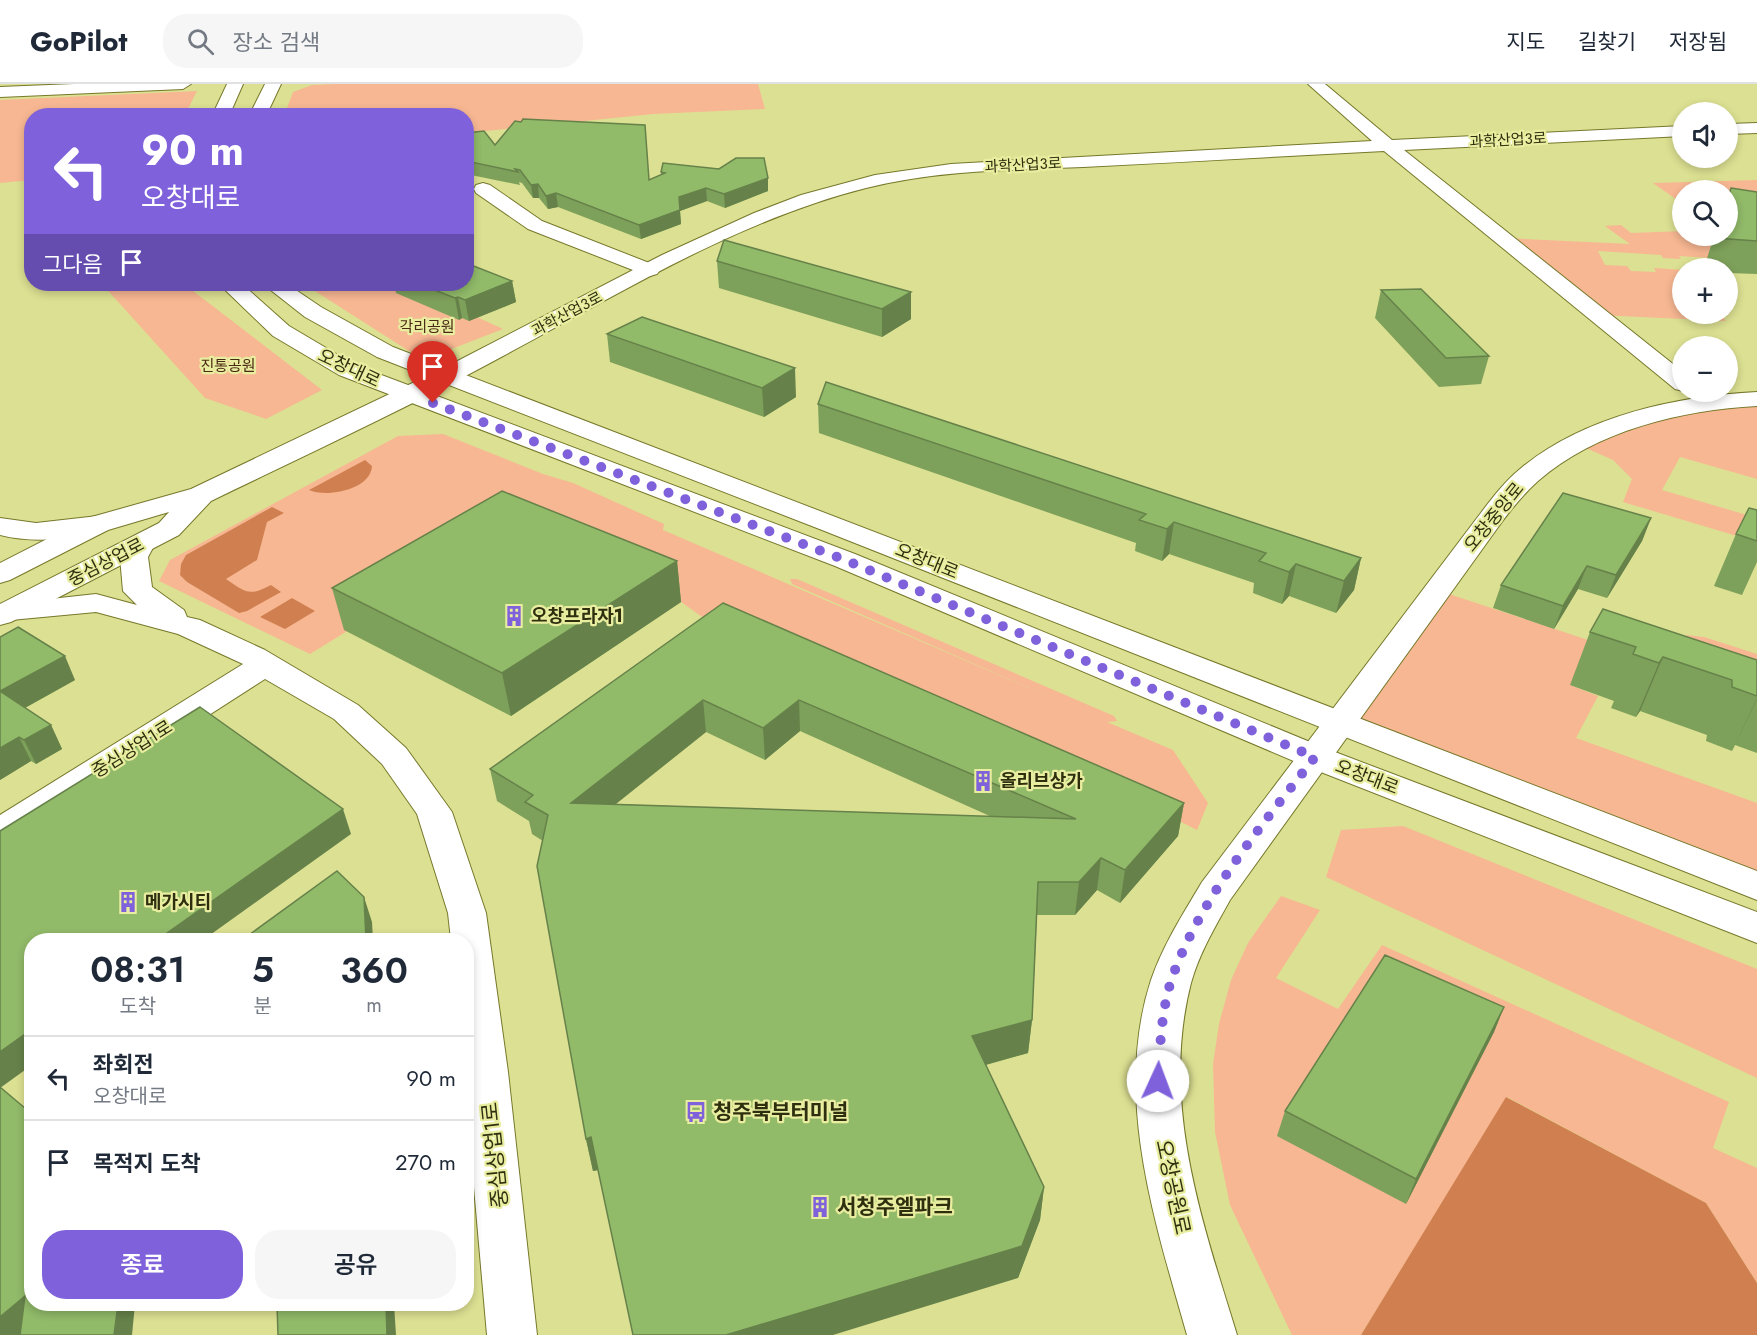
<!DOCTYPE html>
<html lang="ko">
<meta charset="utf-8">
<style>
:root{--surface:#fff;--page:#f6f6f7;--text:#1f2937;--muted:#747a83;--line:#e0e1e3;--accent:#7e61db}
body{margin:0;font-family:Jost,"Noto Sans KR",sans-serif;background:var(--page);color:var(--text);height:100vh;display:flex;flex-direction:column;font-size:22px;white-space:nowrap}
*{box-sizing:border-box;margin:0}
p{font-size:20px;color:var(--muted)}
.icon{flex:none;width:33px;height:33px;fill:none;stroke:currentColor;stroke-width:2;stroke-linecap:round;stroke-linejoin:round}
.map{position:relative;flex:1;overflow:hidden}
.panel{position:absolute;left:24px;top:849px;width:450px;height:378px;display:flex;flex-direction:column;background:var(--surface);border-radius:24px;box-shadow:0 3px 9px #0003}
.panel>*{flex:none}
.top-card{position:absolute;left:24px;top:24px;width:450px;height:183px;border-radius:24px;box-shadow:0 3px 9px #0003;background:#7e61db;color:#fff;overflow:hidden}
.buttons{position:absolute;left:1672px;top:18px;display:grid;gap:12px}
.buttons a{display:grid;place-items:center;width:66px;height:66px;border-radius:50%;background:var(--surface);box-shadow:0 3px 9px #0003;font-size:30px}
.pin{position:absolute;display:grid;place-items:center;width:51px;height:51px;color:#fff;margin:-62px -26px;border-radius:50% 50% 50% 0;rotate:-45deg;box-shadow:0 0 6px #0007}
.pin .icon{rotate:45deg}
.me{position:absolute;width:66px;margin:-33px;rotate:2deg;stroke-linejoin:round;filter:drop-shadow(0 0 4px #0008)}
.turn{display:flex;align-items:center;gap:21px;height:126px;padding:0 18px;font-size:27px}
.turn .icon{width:78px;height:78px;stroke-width:2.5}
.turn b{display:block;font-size:42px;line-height:51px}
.then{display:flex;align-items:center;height:57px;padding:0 18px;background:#0003;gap:12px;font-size:22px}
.eta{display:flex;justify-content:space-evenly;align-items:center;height:102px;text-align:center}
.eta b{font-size:36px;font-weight:600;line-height:42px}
.primary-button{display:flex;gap:12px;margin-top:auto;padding:12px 18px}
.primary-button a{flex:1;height:69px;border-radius:24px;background:var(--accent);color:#fff;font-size:24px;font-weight:600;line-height:69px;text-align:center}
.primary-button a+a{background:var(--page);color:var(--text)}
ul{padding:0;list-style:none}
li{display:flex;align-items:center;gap:18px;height:84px;padding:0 18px;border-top:2px solid var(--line)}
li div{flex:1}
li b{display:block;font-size:22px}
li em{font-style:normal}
header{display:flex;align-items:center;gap:36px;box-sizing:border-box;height:84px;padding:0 30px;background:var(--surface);border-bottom:2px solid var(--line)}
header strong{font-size:28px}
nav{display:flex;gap:33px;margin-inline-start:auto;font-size:21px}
.search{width:420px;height:54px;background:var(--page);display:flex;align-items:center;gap:15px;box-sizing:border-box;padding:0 21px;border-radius:24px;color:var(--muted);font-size:22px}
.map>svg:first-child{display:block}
.green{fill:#f7b792}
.forest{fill:#d08050}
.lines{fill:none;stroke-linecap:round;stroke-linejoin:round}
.minor-casing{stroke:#76782a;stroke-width:2}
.tertiary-casing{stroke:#76782a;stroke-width:2}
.secondary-casing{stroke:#76782a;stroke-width:2}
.minor{fill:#fff;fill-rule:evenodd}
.tertiary{fill:#fff;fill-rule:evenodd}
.secondary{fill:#fff;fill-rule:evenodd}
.wall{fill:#7da05a;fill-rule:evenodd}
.shaded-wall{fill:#66824a}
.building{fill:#91ba69;stroke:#66824a;stroke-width:1.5;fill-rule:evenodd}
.route{stroke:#7e61db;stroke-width:10;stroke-dasharray:0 18}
.labels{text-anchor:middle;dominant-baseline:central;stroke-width:4.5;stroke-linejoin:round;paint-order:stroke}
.far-street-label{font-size:15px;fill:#2e2f0f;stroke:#e9ed9f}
.far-park-label{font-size:15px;fill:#4b2a15;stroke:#e9ed9f}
.street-label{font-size:18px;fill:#2e2f0f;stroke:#e9ed9f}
.poi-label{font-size:18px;font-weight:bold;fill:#2e2f0f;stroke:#e9ed9f;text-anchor:start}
.near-poi-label{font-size:21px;font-weight:bold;fill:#2e2f0f;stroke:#e9ed9f;text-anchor:start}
.near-street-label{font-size:21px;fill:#2e2f0f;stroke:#e9ed9f}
</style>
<header>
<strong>GoPilot</strong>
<div class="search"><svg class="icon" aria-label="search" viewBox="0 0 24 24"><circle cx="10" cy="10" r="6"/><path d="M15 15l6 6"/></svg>장소 검색</div>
<nav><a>지도</a><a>길찾기</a><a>저장됨</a></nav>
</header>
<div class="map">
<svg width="1757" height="1251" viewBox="0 0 1757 1251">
<rect width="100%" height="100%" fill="#dce092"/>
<!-- green -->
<path class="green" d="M335,0H758L765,25L653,30L467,49L466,32H284L293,8L312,1Z
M197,7L185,31L32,32L31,96L0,99V16Z
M1757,96V180L1743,176L1679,172L1681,175L1663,174L1661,171L1598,167L1605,181L1627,182L1631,187L1656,188L1654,184L1683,186V230H1720L1726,237L1598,231L1504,154L1630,160L1605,142L1621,141L1631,149L1683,147V152H1728V106H1683V120L1653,99Z
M102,200H184L322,306L266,335L205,314Z
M304,200H405L503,245L423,276Z
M1757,315V395L1680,373L1662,406L1757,434V458L1623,418L1632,395L1613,376L1577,360L1620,342Z
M443,350L543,390L573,399L664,440L663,446L1064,619L792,500L790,495H797L1114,632L1117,637L1107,638L1173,666L1208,719L1197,746L1130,712L725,549L681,518L510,447L310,570L159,497L170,476L398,352Z
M1437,506L1621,567L1570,601L1598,612L1576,654L1757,719V801L1340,641Z
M1686,551L1704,553L1757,570V590L1684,560Z
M1403,742L1757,885V994L1326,793L1341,746Z
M1281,812L1320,826L1276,894L1338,925L1382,861L1729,1018L1713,1064L1757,1084V1199L1706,1119L1507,1013L1361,1251H1292L1230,1121L1215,1048L1213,980L1219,940L1231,896L1248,859Z"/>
<!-- forest -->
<path class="forest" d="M365,376L372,382C371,406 326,414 309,406Z
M272,423L284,429L267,438L257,476L226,495C245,508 249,513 271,501L281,508L247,527L239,529L187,498L180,491L181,480L186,471Z
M292,514L315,527L285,545L260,533Z
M1506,1013L1706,1119L1757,1199V1251H1361Z"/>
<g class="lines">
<defs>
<path id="minor" d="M483,99L490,101L542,137L657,182L660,186L657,190L650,192L643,190L528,145L476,109L474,105L476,101Z
M98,432L108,434L112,440L108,446C73,455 35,460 0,451V434L36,439Z
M141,451L151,454L155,460L148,473L152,503L184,526L187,533L200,536L265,566L358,621L406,664L452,728L486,829L508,988L537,1251H487L466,1012V856H451L448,829L417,730L382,680L334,635L265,595L13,757L0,761V731L243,580L178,550L96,528L0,537V521L5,520L96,510L137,521L123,507L120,473L131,454Z"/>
<path id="tertiary" d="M1308,0H1325L1392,56L1683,42V52L1404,66L1683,288V307L1675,305L1384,67C1284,72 1184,78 1083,83C1011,86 936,86 866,104C736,137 619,210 503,272C407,324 308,370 211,417L179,451L11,538L0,541V520L159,439L169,428L108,446L10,496L0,499V479L88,434L191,405L446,283L662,171L754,129L801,111L875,91L951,80L1372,57Z
M1757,39V49L1728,50V40Z
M1757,308V322C1682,326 1597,346 1538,397C1520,413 1505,433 1491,453L1230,816C1215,843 1199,870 1191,899C1160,1019 1202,1137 1237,1251H1187C1155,1138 1113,1013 1151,896C1163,861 1183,830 1202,798L1477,434C1490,417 1503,399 1520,385C1583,332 1677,312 1757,308Z"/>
<path id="secondary" d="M74,0H191L183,5L0,13V3Z
M227,0H243L229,32H212Z
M265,0H281L266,32H249Z
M219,200H242L289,242L355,281L855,470L1327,665L1757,828V859L1303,681L835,482L339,291L273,252Z
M263,200H287L321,223L393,263L1757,787V816L822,446L377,273L305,233Z"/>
</defs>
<!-- minor casing -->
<use href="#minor" class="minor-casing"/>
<!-- tertiary casing -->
<use href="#tertiary" class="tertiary-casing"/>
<!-- secondary casing -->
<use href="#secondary" class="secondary-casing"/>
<!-- minor -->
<use href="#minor" class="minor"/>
<!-- tertiary -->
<use href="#tertiary" class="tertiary"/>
<!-- secondary -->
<use href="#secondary" class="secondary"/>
</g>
<!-- wall -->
<path class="wall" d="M466,49L495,61L649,96L661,91V88L768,107L725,124L707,117L680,127L681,140L641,155L558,123L548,125L539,114H533L522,99L519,98L520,101L466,90Z
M1757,108V190L1728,189V184H1704L1714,152H1728Z
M724,156L911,235L882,253L719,204L717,177Z
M512,197L516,218L469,237L462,234L459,236L396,209L394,200H466Z
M1381,206L1489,272L1481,300L1439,303L1375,234Z
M607,250L796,313L764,333L610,278Z
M818,320L1361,474L1354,506L1336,529L1289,512L1282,520L1253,509L1254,499L1169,470L1162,477L1135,467L1136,459L819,349Z
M1757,426V478L1742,511L1714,502L1736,450Z
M1651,434L1642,457L1607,514L1578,505L1554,545L1493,524L1501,501Z
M677,477L681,518L511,632L344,546L332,504Z
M723,519L1184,719L1178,752L1120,819L1097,806L1075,831H1037L1032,936L1028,969L986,981L1044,1103L1040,1136L1018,1194L598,1086L593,1087L586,1055L543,757L532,750L529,737L497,717L490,685ZM800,647L992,733L615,720L706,648L765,676Z
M18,543L75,596L25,624L51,641L62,665L36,680L31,677L0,696Z
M1590,548L1757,576V669L1735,661L1732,667L1706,657L1707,651L1640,627L1636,633L1611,624L1614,617L1570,601Z
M1504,923L1494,948L1406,1120L1277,1052L1285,1027Z"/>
<!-- shaded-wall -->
<path class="shaded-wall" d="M768,94V107L725,124L724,110Z
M538,100L539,114H533L531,101Z
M706,104L707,117L680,127L681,140L641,155L639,141L679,113Z
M556,109L558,123L548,125L546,112Z
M512,197L516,218L469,237L465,216Z
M911,208V235L882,253V225Z
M458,213L462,234L459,236L455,214Z
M795,284L796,313L764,333L762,304Z
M1651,434L1642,457L1607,514L1616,491Z
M1174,438L1169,470L1162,477L1167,445Z
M1361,474L1354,506L1336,529L1344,497Z
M677,477L681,518L511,632L502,589Z
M1296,480L1289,512L1282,520L1289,488Z
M1587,482L1578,505L1554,545L1563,522Z
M65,572L75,596L12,631L0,607Z
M1663,573L1640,627L1636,633L1659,579Z
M1757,614V615L1732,667Z
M703,616L706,648L576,752L571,719Z
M799,616L800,647L765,676L763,644Z
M51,641L62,665L36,680L24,656Z
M19,653L31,677L0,696V664Z
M1184,719L1178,752L1120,819L1125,786Z
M343,725L351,750L203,856H157Z
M1101,774L1097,806L1075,831L1079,798Z
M364,813L372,838L373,856H366Z
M1504,923L1494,948L1406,1120L1416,1095Z
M1032,936L1028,969L970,985L972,952Z
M32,945V981L0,1004V968Z
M591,1053L598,1086L593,1087L586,1055Z
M1044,1103L1040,1136L1018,1194L833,1251H726Z
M25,1212V1251H0V1233Z
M118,1220H135L132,1251H114Z
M386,1220H394L396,1251H387Z"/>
<!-- building -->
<path class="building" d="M523,35L645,41L649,96L665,89L661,88L663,79L719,85L736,74H764L768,94L724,110L706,104L679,113L680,126L639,141L556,109L546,112L538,100L531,101L520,86L515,85L518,88L466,77V49L484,47L495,61L515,37L521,38Z
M1731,104L1757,108V157L1715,154L1716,152H1728V114Z
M724,156L911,208L882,225L717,177Z
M466,179L512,197L465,216L458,213L455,214L419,200H466Z
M1421,205L1489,272L1446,274L1381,206Z
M642,233L795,284L762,304L607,250Z
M826,298L1361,474L1344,497L1296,480L1289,488L1259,477L1266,469L1174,438L1167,445L1139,436L1146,430L818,320Z
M502,407L677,477L502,589L332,504Z
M1563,409L1651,434L1616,491L1587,482L1563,522L1501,501Z
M1749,424L1757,426V457L1736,450Z
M723,519L1184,719L1125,786L1101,774L1079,798H1038L1032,936L972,952L1044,1103L1022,1162L726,1251H633L591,1053L586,1055L537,782L548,731L525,718L533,711L490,685ZM703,616L763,644L799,616L1076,735L571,719Z
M1603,525L1757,576V612L1732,603V596L1663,573L1659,579L1633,570L1636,563L1590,548Z
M18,543L65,572L0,607L51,641L24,656L19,653L0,664V553Z
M200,623L343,725L157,856H32V945L0,968V747Z
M337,787L364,813L366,856H242Z
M1385,871L1504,923L1416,1095L1285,1027Z
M0,1003L32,1030V1220H118L114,1251H20L25,1212L0,1233Z
M277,1220H386L387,1251H278Z"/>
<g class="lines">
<!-- route -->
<path class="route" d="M433,319L845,476L1315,673C1263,740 1199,815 1171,897C1161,929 1160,964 1158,997"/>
</g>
<!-- icons -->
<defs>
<symbol id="building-bare" viewBox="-9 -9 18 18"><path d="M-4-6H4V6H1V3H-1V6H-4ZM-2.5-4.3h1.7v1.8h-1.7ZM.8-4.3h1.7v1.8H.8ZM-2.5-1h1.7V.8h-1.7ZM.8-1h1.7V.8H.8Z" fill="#7e61db" stroke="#e9ed9f" stroke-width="2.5" paint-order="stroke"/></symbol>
<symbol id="bus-bare" viewBox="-9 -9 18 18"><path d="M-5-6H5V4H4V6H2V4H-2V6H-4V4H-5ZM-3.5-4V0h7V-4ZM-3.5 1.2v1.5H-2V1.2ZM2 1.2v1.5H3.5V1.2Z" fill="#7e61db" stroke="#e9ed9f" stroke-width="2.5" paint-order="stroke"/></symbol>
</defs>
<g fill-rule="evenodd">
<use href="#building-bare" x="499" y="517" width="30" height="30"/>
<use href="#building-bare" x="968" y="682" width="30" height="30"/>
<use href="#building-bare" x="113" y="803" width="30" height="30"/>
<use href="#bus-bare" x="681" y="1013" width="30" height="30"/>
<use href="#building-bare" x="805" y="1108" width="30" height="30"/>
</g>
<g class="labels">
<!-- far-street labels -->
<g class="far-street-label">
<text transform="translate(1508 56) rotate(-3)">과학산업3로</text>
<text transform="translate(1023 81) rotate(-3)">과학산업3로</text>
<text transform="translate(567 230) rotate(-28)">과학산업3로</text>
</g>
<!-- far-park labels -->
<g class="far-park-label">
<text x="427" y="243">각리공원</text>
<text x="228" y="282">진통공원</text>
</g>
<!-- street labels -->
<g class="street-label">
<text transform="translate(349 284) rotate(25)">오창대로</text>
<text transform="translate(1494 433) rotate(-51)">오창중앙로</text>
<text transform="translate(927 477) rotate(22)">오창대로</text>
<text transform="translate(106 478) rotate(-27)">중심상업로</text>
<text transform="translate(132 665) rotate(-32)">중심상업1로</text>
<text transform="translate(1367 693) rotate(21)">오창대로</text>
</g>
<!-- poi labels -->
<g class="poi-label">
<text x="531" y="532">오창프라자1</text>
<text x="1000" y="697">올리브상가</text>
<text x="145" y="818">메가시티</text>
</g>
<!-- near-poi labels -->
<g class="near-poi-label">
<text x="713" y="1028">청주북부터미널</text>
<text x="837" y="1123">서청주엘파크</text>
</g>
<!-- near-street labels -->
<g class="near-street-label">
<text transform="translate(495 1071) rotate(-96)">중심상업1로</text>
<text transform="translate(1173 1103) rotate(78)">오창공원로</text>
</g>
</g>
</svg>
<div class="buttons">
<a><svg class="icon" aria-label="sound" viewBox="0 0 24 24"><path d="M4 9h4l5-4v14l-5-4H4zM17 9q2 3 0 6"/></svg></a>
<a><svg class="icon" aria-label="search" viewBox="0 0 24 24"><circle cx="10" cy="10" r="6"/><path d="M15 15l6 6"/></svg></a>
<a>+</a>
<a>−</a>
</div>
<div class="pin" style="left:433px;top:319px;background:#d93025"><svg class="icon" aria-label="arrive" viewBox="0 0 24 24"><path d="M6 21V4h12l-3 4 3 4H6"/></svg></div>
<svg class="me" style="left:1158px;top:997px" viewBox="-20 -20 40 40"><circle r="19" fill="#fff"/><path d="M0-13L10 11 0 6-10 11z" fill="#7e61db"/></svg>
<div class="top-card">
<div class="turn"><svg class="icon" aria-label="left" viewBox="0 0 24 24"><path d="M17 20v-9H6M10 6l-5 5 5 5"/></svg><div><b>90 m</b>오창대로</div></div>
<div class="then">그다음<svg class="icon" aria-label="arrive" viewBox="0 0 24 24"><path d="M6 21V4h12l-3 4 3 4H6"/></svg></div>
</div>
<section class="panel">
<div class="eta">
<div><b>08:31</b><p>도착</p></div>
<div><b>5</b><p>분</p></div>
<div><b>360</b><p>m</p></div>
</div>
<ul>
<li><svg class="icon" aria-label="left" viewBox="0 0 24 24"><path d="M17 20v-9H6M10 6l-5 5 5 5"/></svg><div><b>좌회전</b><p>오창대로</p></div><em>90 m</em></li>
<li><svg class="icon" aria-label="arrive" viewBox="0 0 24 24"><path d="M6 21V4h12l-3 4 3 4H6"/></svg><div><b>목적지 도착</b></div><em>270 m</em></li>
</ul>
<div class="primary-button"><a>종료</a><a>공유</a></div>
</section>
</div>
